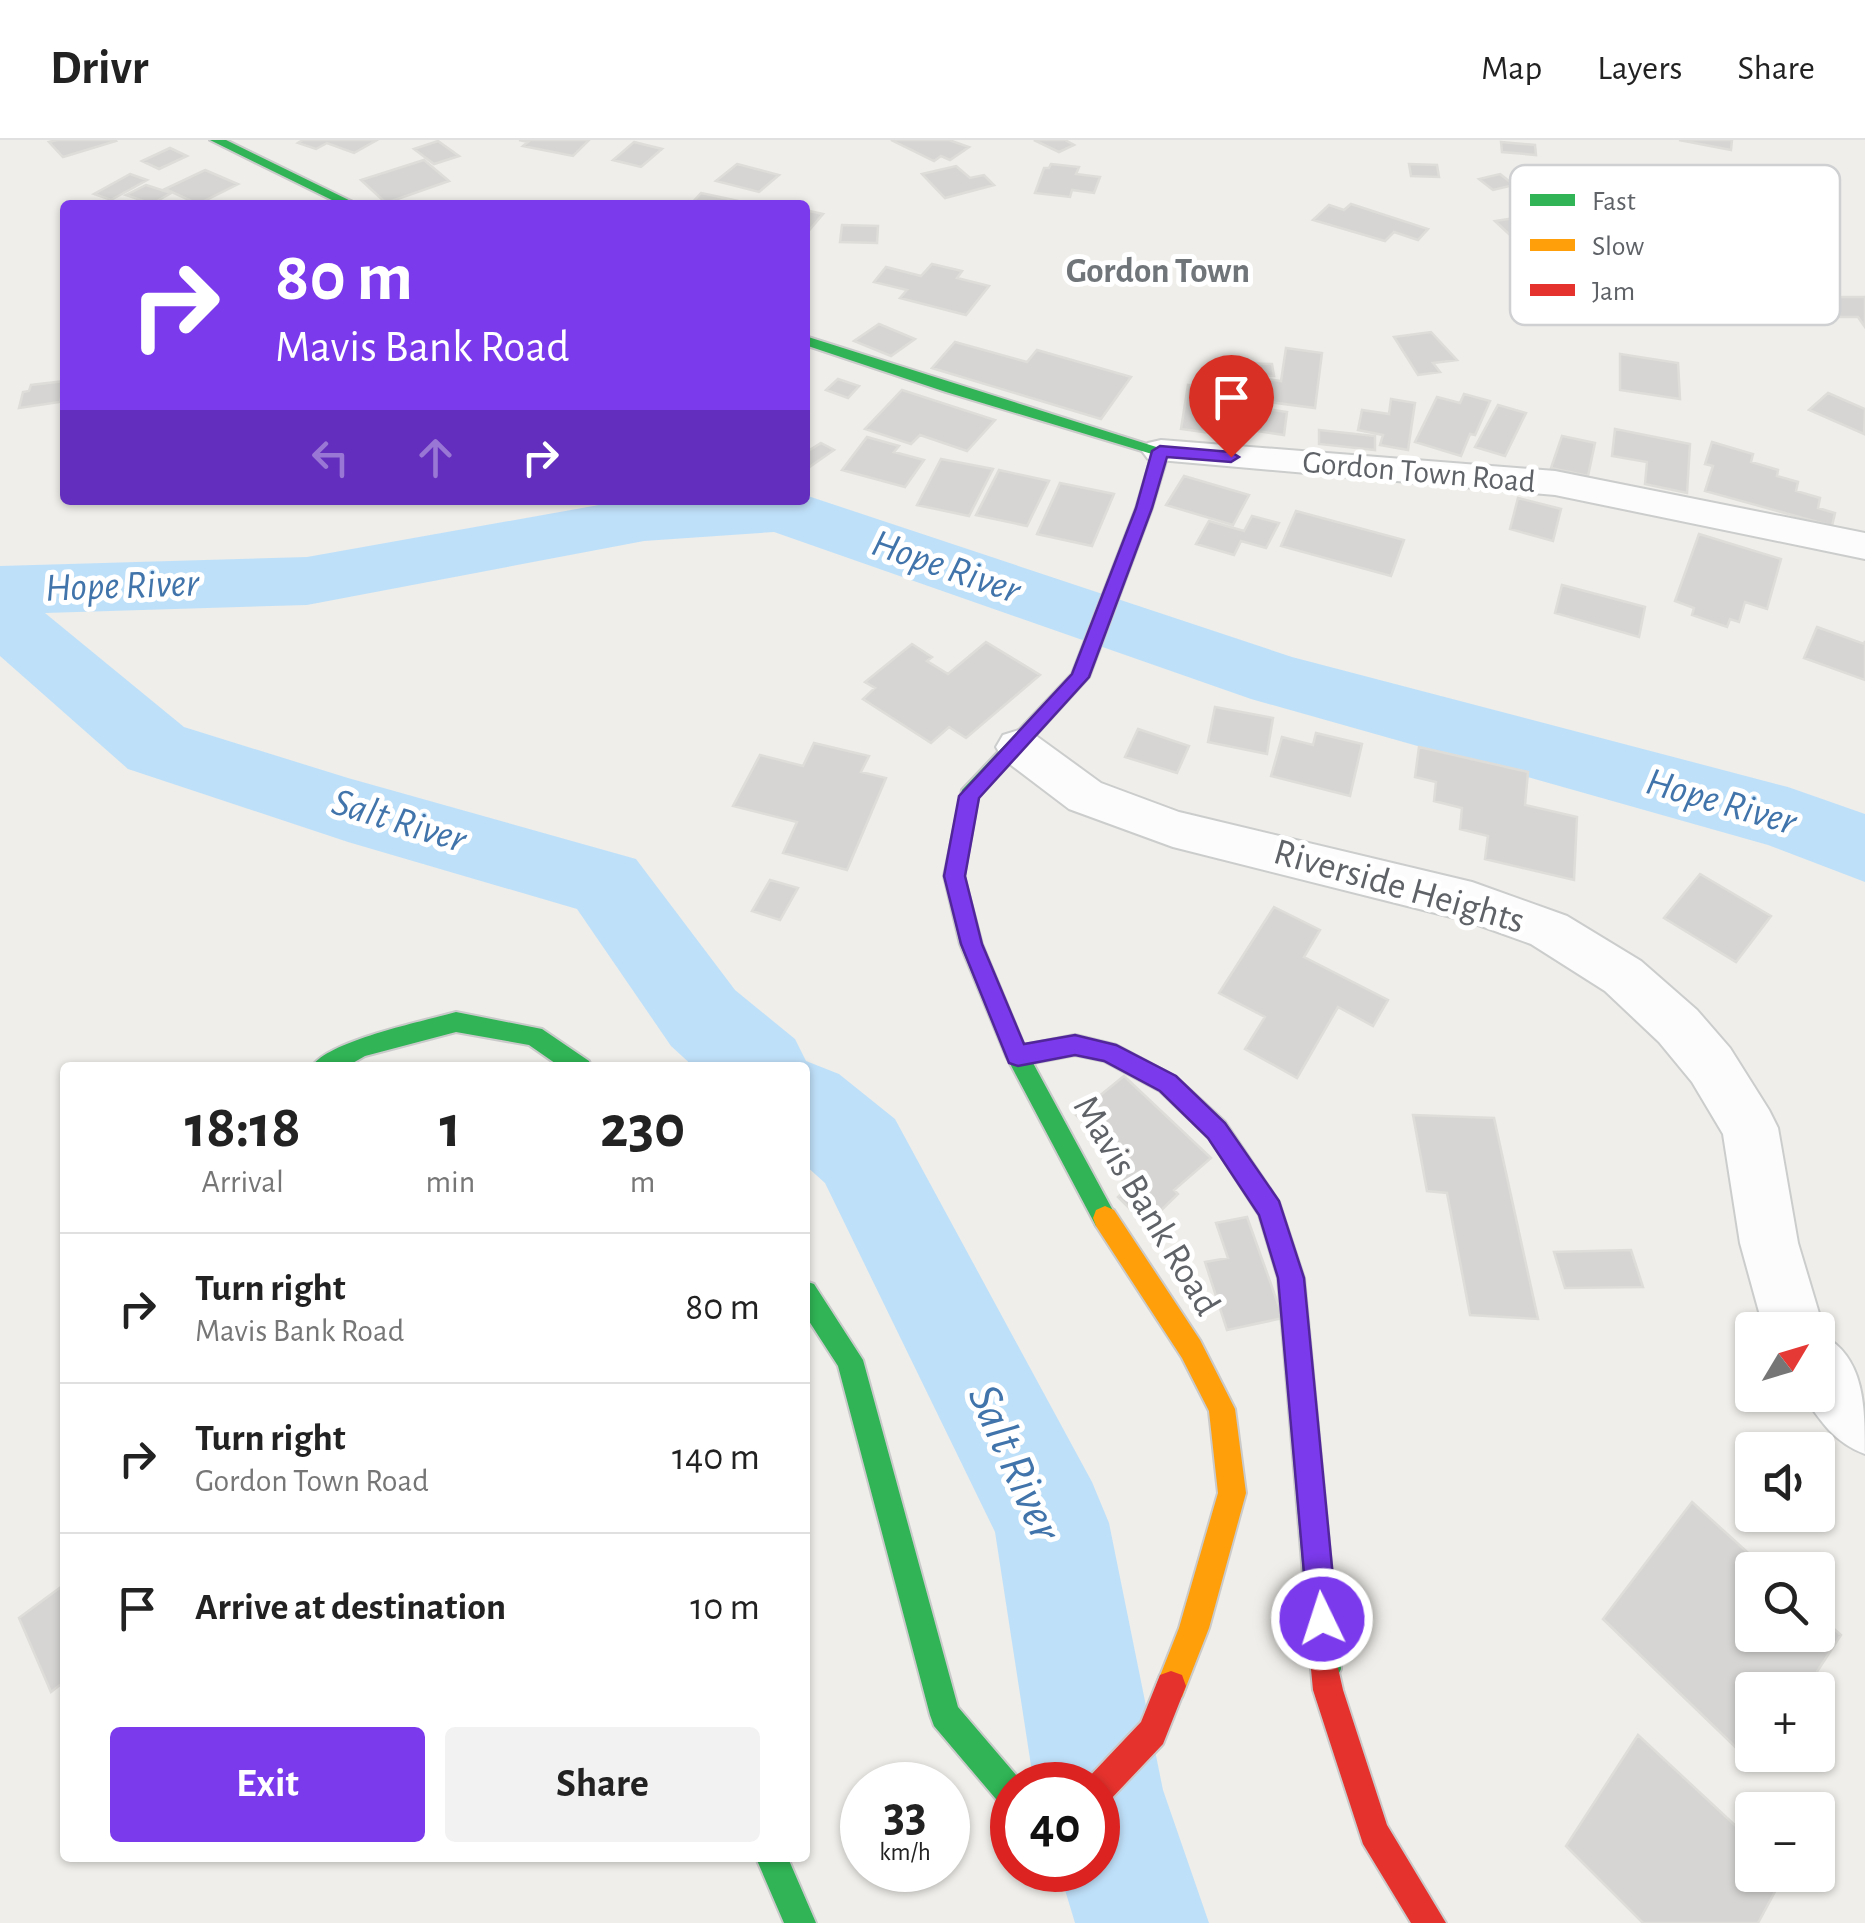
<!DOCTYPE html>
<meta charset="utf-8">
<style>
:root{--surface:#fff;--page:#f2f2f2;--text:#222;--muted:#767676;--line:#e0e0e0;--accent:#7c3aed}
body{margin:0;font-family:"Alegreya Sans",sans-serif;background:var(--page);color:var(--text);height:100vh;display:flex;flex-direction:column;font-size:38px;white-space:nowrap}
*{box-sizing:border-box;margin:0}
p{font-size:32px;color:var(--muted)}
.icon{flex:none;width:55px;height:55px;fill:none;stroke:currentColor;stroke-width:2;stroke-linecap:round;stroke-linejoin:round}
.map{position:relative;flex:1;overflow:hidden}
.panel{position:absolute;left:60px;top:922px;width:750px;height:800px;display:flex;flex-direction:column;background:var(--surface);border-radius:10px;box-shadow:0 2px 8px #0004}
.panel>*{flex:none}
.hud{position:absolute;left:60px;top:60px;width:750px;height:305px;border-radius:10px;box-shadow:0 2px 8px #0004;background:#7c3aed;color:#fff;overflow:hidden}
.needle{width:65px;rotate:52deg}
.controls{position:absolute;left:1735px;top:1172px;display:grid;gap:20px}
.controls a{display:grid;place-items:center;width:100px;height:100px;border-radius:10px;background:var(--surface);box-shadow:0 2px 8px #0004;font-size:50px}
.speed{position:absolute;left:840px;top:1622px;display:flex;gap:20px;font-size:50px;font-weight:700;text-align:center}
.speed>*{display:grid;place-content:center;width:130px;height:130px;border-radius:50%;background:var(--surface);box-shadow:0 2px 8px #0004;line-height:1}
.speed small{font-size:25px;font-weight:400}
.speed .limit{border:15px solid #d22;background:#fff;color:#111}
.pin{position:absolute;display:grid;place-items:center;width:85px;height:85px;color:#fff;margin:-102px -42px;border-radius:50% 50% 50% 0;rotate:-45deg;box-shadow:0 0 10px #0007}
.pin .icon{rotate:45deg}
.me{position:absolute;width:110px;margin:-55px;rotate:356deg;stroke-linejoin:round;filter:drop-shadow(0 0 8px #0008)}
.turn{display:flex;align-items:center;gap:35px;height:210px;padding:0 50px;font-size:45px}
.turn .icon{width:130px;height:130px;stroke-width:2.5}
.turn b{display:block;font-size:70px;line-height:85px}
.lanes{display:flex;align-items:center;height:95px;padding:0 50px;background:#0003;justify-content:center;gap:50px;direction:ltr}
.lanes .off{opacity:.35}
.eta{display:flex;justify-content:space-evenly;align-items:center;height:170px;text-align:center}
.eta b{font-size:60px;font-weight:600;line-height:70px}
.primary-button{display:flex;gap:20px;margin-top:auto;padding:20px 50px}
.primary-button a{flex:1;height:115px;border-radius:10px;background:var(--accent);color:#fff;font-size:40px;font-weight:600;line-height:115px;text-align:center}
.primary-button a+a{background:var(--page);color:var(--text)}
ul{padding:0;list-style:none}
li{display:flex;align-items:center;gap:30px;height:150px;padding:0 50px;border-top:2px solid var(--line)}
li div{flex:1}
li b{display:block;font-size:38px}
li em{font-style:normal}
header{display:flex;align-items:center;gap:60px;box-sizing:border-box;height:140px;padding:0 50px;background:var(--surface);border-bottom:2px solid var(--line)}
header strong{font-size:48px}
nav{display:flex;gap:55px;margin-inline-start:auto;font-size:35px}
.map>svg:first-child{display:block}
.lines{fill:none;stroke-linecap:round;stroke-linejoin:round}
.river{fill:#bfe0f9;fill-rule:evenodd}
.building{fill:#d6d5d3;stroke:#deddd9;stroke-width:2.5}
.street-casing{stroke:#cbcccc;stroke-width:4}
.fast-casing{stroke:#cacacb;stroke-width:4}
.slow-casing{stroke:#cacacb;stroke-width:4}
.jam-casing{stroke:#cacacb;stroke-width:4}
.street{fill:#fdfcfc;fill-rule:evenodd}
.fast{fill:#30b455;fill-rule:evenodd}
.slow{fill:#ff9f0a;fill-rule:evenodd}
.jam{fill:#e5322d;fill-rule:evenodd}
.route{fill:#7c3aed;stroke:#51269a;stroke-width:2.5}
.labels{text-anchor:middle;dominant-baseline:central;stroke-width:10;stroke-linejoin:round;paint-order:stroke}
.far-street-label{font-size:32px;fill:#5f6368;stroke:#fff}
.far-quarter-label{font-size:35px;font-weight:bold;fill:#70757a;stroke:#fff}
.street-label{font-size:38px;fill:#5f6368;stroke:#fff}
.water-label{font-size:40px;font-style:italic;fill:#4174aa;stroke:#fff}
.near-water-label{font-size:48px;font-style:italic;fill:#4174aa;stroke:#fff}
.key{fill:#fff;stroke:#cfd0d2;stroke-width:2.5}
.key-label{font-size:28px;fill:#5f6368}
</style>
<header>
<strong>Drivr</strong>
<nav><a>Map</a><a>Layers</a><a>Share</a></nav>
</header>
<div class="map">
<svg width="1865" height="1783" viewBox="0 0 1865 1783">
<rect width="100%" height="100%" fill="#efeeea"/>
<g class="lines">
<!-- river -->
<path class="river" d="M805,355L1292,517L1788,647L1865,674V742L1768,705L1251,559L774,392L644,401L307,465L45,473L184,587L348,638L636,719L735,850L795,899L806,921L839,934L895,979L1092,1342L1109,1383L1163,1650L1209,1783H1075L1059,1730H1098V1645H1034L995,1392L825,1043L805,1025V928H695L671,906L577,769L348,702L128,629L0,516V426L307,417L627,360H805Z"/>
</g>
<!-- building -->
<path class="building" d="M57,0H115L116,1L63,17L49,2Z
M303,0H377L354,13L327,3L316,9L298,3Z
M519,0H589L573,16L523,6L528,2Z
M891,0H949L969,7L950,20L941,16L934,21Z
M1034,0H1065L1074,5L1059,12Z
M1679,0H1732L1731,10Z
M438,1L459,16L434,24L414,9Z
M634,2L662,9L641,27L613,20Z
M1501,2L1535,5L1536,15L1502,12Z
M170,8L187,16L159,29L142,21Z
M424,20L449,41L386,63L361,40Z
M737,24L779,35L759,52L716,41Z
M1051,24L1079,27L1076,34L1100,37L1094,53L1072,50L1070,57L1035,53L1044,28H1049Z
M1409,24L1437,25L1439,37L1411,36Z
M956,26L970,38L984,35L994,45L945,58L922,34Z
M205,30L238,44L198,64L165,49Z
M130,34L147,40L111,60L94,54Z
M1500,34L1514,45L1493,50L1479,39Z
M146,45L171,53L152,64L126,55Z
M701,53L757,65H690Z
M1351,64L1428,89L1418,100L1394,92L1385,101L1313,80L1329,65L1344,70Z
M805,70L823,74L805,95Z
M1527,76L1543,92L1512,97L1495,81Z
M842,85L878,86L877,103L840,102Z
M932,124L962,131L957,138L989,146L966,175L900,158L907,150L874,142L886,127L921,136Z
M1814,157H1865V187L1858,177H1827Z
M879,184L915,199L891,216L854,201Z
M1431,192L1457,220L1433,223L1440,232L1418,235L1394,197Z
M955,202L1027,222L1037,210L1131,237L1101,279L932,228Z
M1286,208L1322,213L1315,268L1246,259L1250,237L1281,241Z
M1620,214L1678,223L1680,259L1620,250Z
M1234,223L1272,224L1274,236L1234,235Z
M838,239L859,246L848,258L826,250Z
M65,241L60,262L19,268L23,252L29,251L31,245Z
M1188,245L1239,251L1233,296L1181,289Z
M902,250L995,280L967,311L920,295L911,304L865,289Z
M1828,253L1865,269L1864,294L1809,270Z
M1464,254L1490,261L1475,295L1470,294L1461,316L1415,302L1437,257L1460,263Z
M1391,259L1415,263L1408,310L1380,305L1383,295L1358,290L1362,270L1389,274Z
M1498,265L1526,273L1505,316L1475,307Z
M1254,267L1287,272L1284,295L1250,290Z
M1615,289L1690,304L1687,353L1645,344L1647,322L1612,316Z
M1319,290L1375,296V310L1319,304Z
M1562,296L1595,303L1588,336L1551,328Z
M867,297L899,306L894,312L924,320L905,347L842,330Z
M1712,302L1753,314L1751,322L1778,330L1777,336L1798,342L1796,351L1820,358L1818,368L1835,373L1832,386L1705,351L1713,326L1705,324Z
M821,303L834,310L805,330V313Z
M941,319L993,329L969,376L917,365Z
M999,330L1049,341L1027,386L976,375Z
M1184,336L1249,355L1233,385L1166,365Z
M1060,343L1114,354L1092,406L1037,394Z
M1518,358L1561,369L1553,401L1510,389Z
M1296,371L1404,400L1391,436L1281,406Z
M1252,376L1279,383L1266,408L1241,401L1234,415L1196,404L1209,381L1244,391Z
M1699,394L1781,419L1767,469L1745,462L1739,482L1730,479L1727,487L1692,475L1694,468L1675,461Z
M1562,445L1645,467L1639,497L1555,473Z
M1817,487L1864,504L1865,501V540L1804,518Z
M986,502L1040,535L966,598L949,587L931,603L863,559L875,548L865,542L912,504L932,517L927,521L948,534Z
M1215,567L1273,578L1267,614L1208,602Z
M1138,589L1189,606L1177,633L1125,617Z
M1316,593L1362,604L1350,656L1271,636L1282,597L1313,605Z
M814,603L869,616L861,632L886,638L847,730L783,713L797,682L733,666L760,615L803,626Z
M1419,607L1528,632L1525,665L1577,677L1574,740L1485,719L1488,696L1460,689L1462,668L1434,661L1436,642L1415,637Z
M1700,734L1771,776L1736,822L1664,778Z
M770,740L798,748L780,780L752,771Z
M1274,767L1320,790L1304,817L1388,860L1373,886L1338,867L1297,938L1245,909L1265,877L1219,853Z
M1124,936L1211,1018L1174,1050L1178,1054L1146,1085L1118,1057L1129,1047L1107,1024L1116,1015L1076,975Z
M1413,975L1494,978L1538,1179L1470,1175L1447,1053L1427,1051Z
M1247,1077L1283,1178L1227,1190L1205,1122L1228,1118L1216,1083Z
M1631,1110L1643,1147L1565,1148L1554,1112Z
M1692,1362L1767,1430H1752V1495H1818V1475L1841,1495L1805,1550H1752V1615H1762L1755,1626L1603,1479Z
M65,1444V1541L51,1552L19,1478Z
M1638,1595L1752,1701V1735H1784L1758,1783H1643L1566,1706Z"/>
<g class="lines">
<defs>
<path id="street" d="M1161,300L1555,331L1865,393V419L1555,355L1148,319L1142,311L1148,303Z
M1019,590L1035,595L1101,643L1179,672L1472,742L1567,776L1641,821L1697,870L1730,908L1769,970L1778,988L1798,1103L1824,1190L1822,1195C1865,1217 1865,1267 1865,1314C1834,1302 1821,1282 1803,1255H1818V1190H1764L1740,1103L1723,994L1692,942L1659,902L1605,851L1531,804L1467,781L1173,707L1069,669L1003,619L996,607L1003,595Z"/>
<path id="fast" d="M210,0H226L359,65H342Z
M805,196L1169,311L1152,368L1089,537L978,658L964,736L982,804L1024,905L1075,895L1116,905L1176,937L1225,982L1279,1062L1304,1138L1341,1529L1336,1539L1326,1544L1316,1539L1311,1529L1278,1138L1259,1075L1209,998L1160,951L1104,921L1075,915L1033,923L1117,1078L1114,1086L1105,1090L1096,1086L1006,916L960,804L944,736L962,650L1072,534L1136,368L1152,314L946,252L805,205Z
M456,872L542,889L589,921L592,928H562L529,905L456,892L365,916L344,928H311C325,901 425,881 456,872Z
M805,1141L814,1144L863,1220L958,1567L1023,1643L1012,1645V1670L1001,1665L934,1586L930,1575L838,1226L805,1175Z
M756,1718H788L816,1783H784Z"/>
<path id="slow" d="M1105,1066L1114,1070L1200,1200L1235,1269L1246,1353L1209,1488L1182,1557L1171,1561L1160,1557L1156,1546L1179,1488L1218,1353L1209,1271L1182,1218L1096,1086L1093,1078L1096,1070Z"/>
<path id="jam" d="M1326,1514L1336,1519L1343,1550L1387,1685L1446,1783H1411L1363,1704L1313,1550L1311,1529L1316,1519Z
M1171,1531L1182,1535L1186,1546L1163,1604L1109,1661L1098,1665V1645H1085L1087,1639L1141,1582L1160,1535Z"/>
</defs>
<!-- street casing -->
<use href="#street" class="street-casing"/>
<!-- fast casing -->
<use href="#fast" class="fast-casing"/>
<!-- slow casing -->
<use href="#slow" class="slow-casing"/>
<!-- jam casing -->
<use href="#jam" class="jam-casing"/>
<!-- street -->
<use href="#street" class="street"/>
<!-- fast -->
<use href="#fast" class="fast"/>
<!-- slow -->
<use href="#slow" class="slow"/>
<!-- jam -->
<use href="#jam" class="jam"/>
</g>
<!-- route -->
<path class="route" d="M1160,306L1231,312L1239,317L1231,322L1167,317L1152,368L1089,537L979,658L965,736L982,804L1024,904L1075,895L1116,905L1176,936L1225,983L1279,1061L1304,1138L1337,1479L1333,1489L1322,1493L1312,1489L1308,1479L1278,1138L1259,1075L1208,998L1160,951L1104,921L1075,915L1018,926L1009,923L961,804L944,736L959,656L1072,534L1136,368L1152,311Z"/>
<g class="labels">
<!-- far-street labels -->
<g class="far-street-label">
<text transform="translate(1419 332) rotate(5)">Gordon Town Road</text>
</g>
<!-- far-quarter labels -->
<g class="far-quarter-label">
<text x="1158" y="131">Gordon Town</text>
</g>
<!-- street labels -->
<g class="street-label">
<text transform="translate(1399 747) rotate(16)">Riverside Heights</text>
<text transform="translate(1146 1066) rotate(59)">Mavis Bank Road</text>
</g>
<!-- water labels -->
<g class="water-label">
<text transform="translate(946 427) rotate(19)">Hope River</text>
<text transform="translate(122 446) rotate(-2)">Hope River</text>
<text transform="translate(1721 662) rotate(16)">Hope River</text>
<text transform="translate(399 681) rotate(17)">Salt River</text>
</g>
<!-- near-water labels -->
<g class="near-water-label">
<text transform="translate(1014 1323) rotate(66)">Salt River</text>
</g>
</g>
<!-- legend -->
<rect x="1510" y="25" width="330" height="160" rx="15" class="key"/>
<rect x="1530" y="54" width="45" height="12" fill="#30b455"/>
<rect x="1530" y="99" width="45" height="12" fill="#ff9f0a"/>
<rect x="1530" y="144" width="45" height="12" fill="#e5322d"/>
<g class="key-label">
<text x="1592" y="70">Fast</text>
<text x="1592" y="115">Slow</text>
<text x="1592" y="160">Jam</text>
</g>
</svg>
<div class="controls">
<a><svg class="needle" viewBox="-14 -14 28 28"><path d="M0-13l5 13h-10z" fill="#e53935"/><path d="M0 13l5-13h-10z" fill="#767676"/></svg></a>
<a><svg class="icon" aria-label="sound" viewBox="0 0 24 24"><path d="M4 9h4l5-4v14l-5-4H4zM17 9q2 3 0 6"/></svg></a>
<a><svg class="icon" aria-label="search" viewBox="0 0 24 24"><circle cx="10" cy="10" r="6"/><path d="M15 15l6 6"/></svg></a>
<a>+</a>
<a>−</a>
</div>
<div class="speed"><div>33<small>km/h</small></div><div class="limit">40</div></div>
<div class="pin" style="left:1231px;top:317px;background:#d93025"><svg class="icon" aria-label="arrive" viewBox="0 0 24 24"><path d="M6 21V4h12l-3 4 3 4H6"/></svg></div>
<svg class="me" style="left:1322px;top:1479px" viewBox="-20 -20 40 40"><circle r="17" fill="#7c3aed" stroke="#fff" stroke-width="3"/><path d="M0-11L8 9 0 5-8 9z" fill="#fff"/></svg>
<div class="hud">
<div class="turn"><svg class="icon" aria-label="right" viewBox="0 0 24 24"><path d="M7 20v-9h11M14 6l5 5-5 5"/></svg><div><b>80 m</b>Mavis Bank Road</div></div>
<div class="lanes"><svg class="icon off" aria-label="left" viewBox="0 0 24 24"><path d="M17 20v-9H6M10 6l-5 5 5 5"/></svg><svg class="icon off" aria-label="ahead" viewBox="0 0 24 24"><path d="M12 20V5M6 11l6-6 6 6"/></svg><svg class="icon" aria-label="right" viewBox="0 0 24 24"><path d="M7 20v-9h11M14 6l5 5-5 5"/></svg></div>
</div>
<section class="panel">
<div class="eta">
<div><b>18:18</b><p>Arrival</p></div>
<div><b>1</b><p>min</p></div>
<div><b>230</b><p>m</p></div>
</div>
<ul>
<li><svg class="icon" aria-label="right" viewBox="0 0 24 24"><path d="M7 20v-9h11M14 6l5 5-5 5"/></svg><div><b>Turn right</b><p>Mavis Bank Road</p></div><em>80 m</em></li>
<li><svg class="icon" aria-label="right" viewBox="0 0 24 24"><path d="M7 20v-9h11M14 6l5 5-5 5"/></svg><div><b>Turn right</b><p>Gordon Town Road</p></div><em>140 m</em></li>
<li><svg class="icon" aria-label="arrive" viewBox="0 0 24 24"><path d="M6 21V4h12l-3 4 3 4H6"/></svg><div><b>Arrive at destination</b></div><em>10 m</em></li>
</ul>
<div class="primary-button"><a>Exit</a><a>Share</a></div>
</section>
</div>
